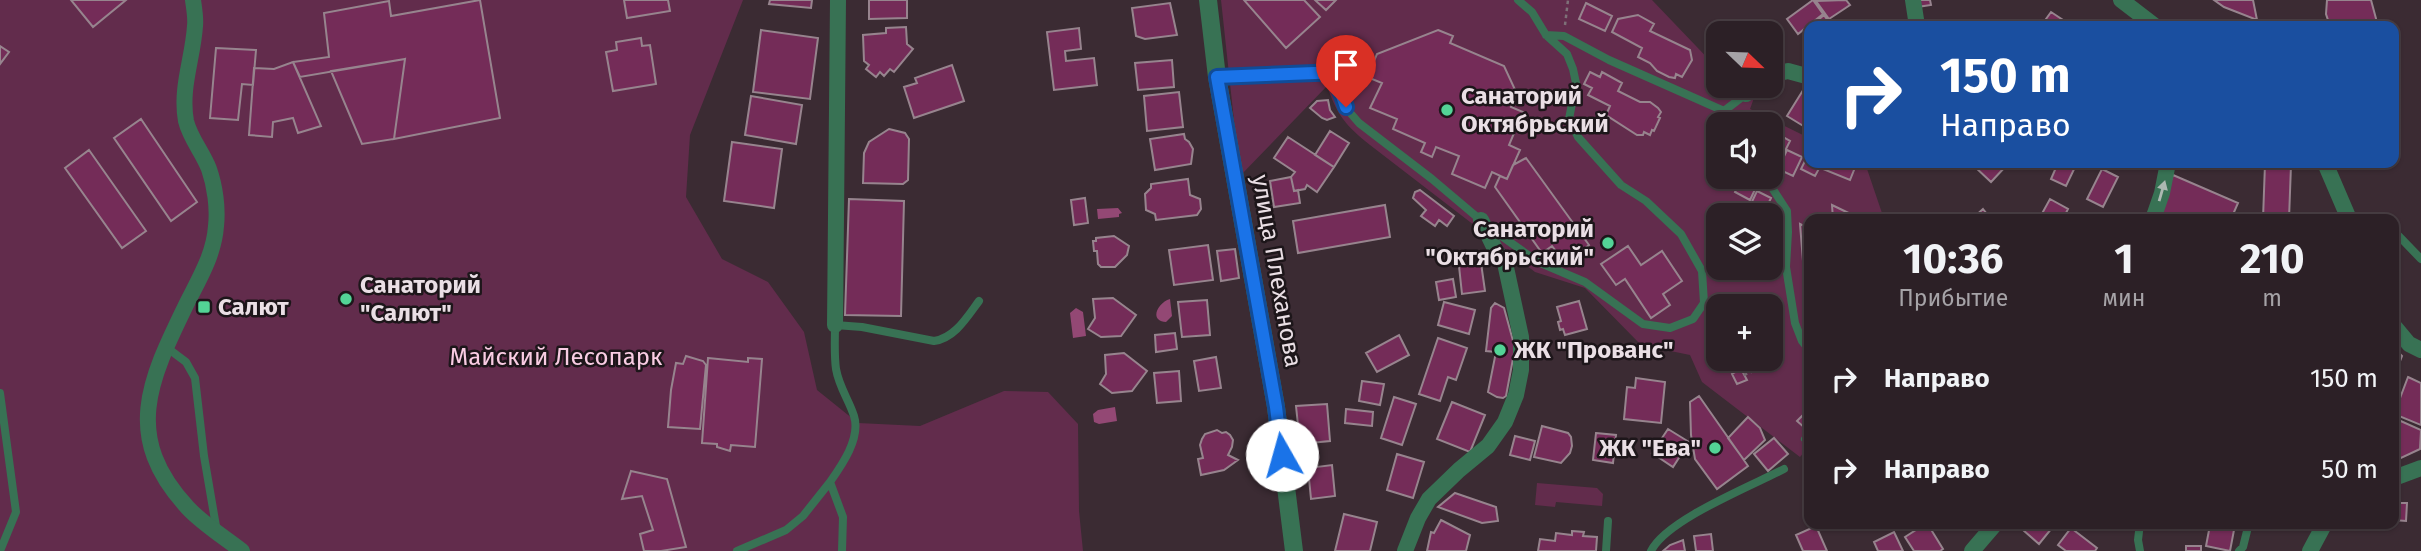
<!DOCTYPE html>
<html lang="ru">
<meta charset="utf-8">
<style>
:root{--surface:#2c2026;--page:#382d32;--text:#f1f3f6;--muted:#a6a3a7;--line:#483e43}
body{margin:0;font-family:"Fira Sans",sans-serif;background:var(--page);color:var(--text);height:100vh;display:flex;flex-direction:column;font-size:26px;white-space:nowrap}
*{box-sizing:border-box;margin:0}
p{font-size:23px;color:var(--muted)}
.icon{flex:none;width:38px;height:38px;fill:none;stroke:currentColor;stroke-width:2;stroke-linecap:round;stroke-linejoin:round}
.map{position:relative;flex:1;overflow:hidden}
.details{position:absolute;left:1804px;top:214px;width:595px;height:315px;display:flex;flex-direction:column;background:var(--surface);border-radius:14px;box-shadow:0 2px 5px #0004,0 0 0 2px var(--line)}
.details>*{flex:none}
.top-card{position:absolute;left:1804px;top:21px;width:595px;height:147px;border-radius:14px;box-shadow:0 2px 5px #0004,0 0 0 2px var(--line);background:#1a4fa0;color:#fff;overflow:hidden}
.needle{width:46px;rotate:113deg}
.controls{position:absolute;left:1706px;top:21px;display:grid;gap:14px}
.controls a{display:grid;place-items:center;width:77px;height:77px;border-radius:14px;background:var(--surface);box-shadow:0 2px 5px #0004,0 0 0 2px var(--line);font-size:35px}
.pin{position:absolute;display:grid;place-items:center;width:60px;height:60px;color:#fff;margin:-72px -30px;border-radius:50% 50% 50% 0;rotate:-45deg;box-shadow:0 0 7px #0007}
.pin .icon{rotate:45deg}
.me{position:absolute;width:77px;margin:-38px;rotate:353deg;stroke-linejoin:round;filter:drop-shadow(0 0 5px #0008)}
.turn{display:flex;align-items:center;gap:24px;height:147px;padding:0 21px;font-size:32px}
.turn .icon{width:91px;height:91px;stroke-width:2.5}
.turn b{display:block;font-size:49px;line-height:60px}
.eta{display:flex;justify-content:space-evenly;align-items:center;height:119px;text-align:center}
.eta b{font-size:42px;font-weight:700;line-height:49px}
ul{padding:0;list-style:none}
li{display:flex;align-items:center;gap:21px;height:91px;padding:0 21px}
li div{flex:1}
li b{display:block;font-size:26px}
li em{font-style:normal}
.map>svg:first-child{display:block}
.green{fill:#622c4c;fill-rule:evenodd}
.water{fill:#934874}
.building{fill:#742c58;stroke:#97848e;stroke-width:2}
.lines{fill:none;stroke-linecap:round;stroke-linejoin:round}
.path{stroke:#7e7078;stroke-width:2.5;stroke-dasharray:3.5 3.5;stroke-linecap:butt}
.service{stroke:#387254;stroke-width:8}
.minor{stroke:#387254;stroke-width:16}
.tertiary{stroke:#387254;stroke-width:18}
.oneway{fill:#acb9b2}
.route-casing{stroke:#114b97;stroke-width:18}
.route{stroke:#1a73e8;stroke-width:12}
.poi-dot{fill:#53d396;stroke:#1d161a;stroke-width:2.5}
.labels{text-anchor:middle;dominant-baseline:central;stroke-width:5;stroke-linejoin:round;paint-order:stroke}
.poi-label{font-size:24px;font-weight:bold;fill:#eadfe5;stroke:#1d161a;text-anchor:start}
.street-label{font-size:24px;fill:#eadfe5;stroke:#1d161a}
.park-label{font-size:24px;fill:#f9cce3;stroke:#1d161a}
</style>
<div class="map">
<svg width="2421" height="551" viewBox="0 0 2421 551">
<rect width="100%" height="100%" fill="#3b2b33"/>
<!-- green -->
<path class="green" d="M0,0H743L690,135L686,197L722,259L768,282L804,332L817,390L858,423L920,426L1004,391L1048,392L1078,424L1079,511L1083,551H0Z
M1221,0H1652L1718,69V86H1734L1754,98L1750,109L1809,138L1810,163H1865L1884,219H1810V445L1800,457L1702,382L1690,355L1641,345L1585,288L1535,272L1370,145C1346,126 1337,115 1327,86L1240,176ZM1718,124H1771V177H1718ZM1718,215H1771V268H1718ZM1718,306H1771V359H1718Z
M1537,483L1597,488L1603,494L1602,506L1556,502L1555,507L1535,505Z"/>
<!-- water -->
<path class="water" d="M1118,208L1122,213L1119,214V217L1098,219L1097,209Z
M1170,299L1172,316L1166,322C1149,321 1157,303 1170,299Z
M1076,308L1083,312L1086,336L1073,338L1070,313Z
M1115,407L1117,421L1099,424L1094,422L1093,414L1098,410Z"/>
<!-- building -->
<path class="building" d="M71,0H126L93,27Z
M480,0L500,118L394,139L405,59L300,77L293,62L329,57L324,13L389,1L391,16Z
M624,0H668L670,11L627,18Z
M770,0H812L811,8L769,4Z
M869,0H907V18L869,19Z
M1244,0H1304L1320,17L1286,48Z
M1315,0H1336L1326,10Z
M1813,0L1823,14L1798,34L1787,19Z
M1846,0L1850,5L1829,19L1816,1Z
M1916,0H1930L1931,5L1917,7Z
M2214,0H2253L2257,20L2224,7Z
M2327,0H2371L2378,26H2330L2326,14Z
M1170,3L1177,35L1145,39L1136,36L1132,8Z
M1586,3L1612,16L1605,31L1579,19Z
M2051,12L2063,20L2058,26H2041Z
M1638,15L1654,24L1650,31L1690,50L1692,60L1682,77L1676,74L1675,78L1669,77L1657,71L1650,63L1638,57L1642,48L1612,32L1618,19Z
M1824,15L1830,24L1827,26H1811Z
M906,27L907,44L913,49L894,72L890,69L884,76L880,72L876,77L866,69L869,65L864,61L863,35L886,33V28Z
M1079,28L1081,49L1065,51L1066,61L1094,58L1097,85L1054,90L1047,32Z
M761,30L818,38L810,99L753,92Z
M1438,30L1453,36L1450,43L1504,66L1517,94L1511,107L1523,112L1509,145L1520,150L1507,179L1492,172L1485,188L1452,174L1459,156L1436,147L1432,157L1421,152L1425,143L1393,129L1397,119L1370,108L1382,83L1367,77L1377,54Z
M641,38L642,46L650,45L656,84L613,91L606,52L617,50L616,42Z
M0,46L9,52L0,64Z
M216,48L256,50L253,85L242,84L238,120L210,118Z
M405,59L394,139L362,144L331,71Z
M1172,60L1174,87L1138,90L1135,63Z
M293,62L321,126L298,133L293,118L273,122L272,137L249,135L254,68L274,69Z
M952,65L964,101L914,118L904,87L917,83L915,78Z
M1590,72L1600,77L1602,72L1622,83L1618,91L1640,102H1650L1658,108L1661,112L1658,117L1660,118L1654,131L1652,130L1650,135L1644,132L1643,135H1637L1606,115L1610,106L1588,95L1592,88L1584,84Z
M1805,87L1810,90V130L1787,116Z
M1179,92L1183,127L1147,131L1144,96Z
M751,96L802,105L796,144L745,135Z
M1328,100L1330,110L1335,117L1327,120L1322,118L1310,108L1317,101Z
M1764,117L1778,124L1771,140V124H1760Z
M141,119L197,202L171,221L114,138Z
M889,129L905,133L909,139L908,180L903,184L863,183L864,153L869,142Z
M1330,131L1349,143L1334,167L1315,155Z
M1776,133L1790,141L1781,159L1771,155V143Z
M1184,134L1185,139L1189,142L1193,149L1191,164L1155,170L1150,139Z
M1288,137L1334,167L1317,192L1307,185L1305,189L1294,191L1291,177L1295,172L1274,158Z
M732,142L782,149L774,208L724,201Z
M1718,143V161L1712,157Z
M89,150L146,231L122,248L65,168Z
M1787,150L1802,157L1793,176L1778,169Z
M1810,151V163H1822L1815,176L1801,169Z
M1526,158L1589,245L1566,264L1552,246L1542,253L1495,187L1500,176L1507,179L1513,165Z
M1826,163H1851L1856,165L1850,180L1823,169Z
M1977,163H2000L2005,167L1991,182L1974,166Z
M2058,163H2077L2066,186L2051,179Z
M2265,164L2291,165L2289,219H2263Z
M2102,169L2118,177L2103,207L2087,199Z
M2173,175L2238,203L2231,219H2154Z
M1291,177L1294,191L1298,190L1300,203L1274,207L1270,181Z
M1724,177H1740L1737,183Z
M1742,177H1751L1759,181L1750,200L1735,192Z
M1188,179L1190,195L1200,199L1201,209L1197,215L1156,220L1155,214L1146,210L1145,194L1151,188V184Z
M1420,190L1454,216L1447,226L1439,220L1435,226L1421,216L1426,210L1413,198L1415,192Z
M1757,191L1771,198L1763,215L1748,210Z
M1085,198L1088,223L1074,225L1071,200Z
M849,199L904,201L901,316L845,315Z
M2050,199L2068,209L2063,219H2039Z
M1385,205L1390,237L1298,253L1293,221Z
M1832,205L1861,219H1833Z
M1983,209L1991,219H1972Z
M1800,224L1810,229V257L1803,261Z
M1114,236L1129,246L1127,255L1115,267H1101L1098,264L1097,251H1094L1093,241H1096V238Z
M1208,245L1213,280L1174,285L1169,250Z
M1628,246L1641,265L1662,251L1682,281L1663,294L1670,305L1651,318L1625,279L1616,285L1601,264Z
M1235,249L1239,278L1221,281L1217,251Z
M1481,263L1485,291L1462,294L1459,266Z
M1453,279L1456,297L1439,300L1436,282Z
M1113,298L1136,315L1121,336L1101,337L1088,329L1095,318L1093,299Z
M1207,300L1210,335L1182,337L1178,302Z
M1579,301L1587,329L1565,335L1563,329L1560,330L1558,322L1561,321L1557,307Z
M1444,302L1475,310L1469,334L1438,325Z
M1495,303L1504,308L1515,348L1506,396L1503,398L1497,397L1488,392L1496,352L1486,351L1491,308Z
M1175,333L1177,349L1156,352L1155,335Z
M1399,335L1409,355L1377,372L1366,353Z
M1438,338L1467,348L1456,380L1448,377L1440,401L1419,394Z
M2394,348L2402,356L2394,377Z
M1124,353L1147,371L1132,391L1112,393L1100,384L1106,374L1105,355Z
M686,356L703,361L706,365L700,429L668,427L671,390L676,363L683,364Z
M1216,357L1221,388L1199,391L1194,361Z
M708,358L748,362V358L762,359L755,447L731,445L730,451L717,447V444L702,443Z
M1741,369L1747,380L1737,384L1732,374Z
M1179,371L1181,401L1157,403L1154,373Z
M2408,377L2421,383V425L2394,414Z
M1636,378L1665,382L1661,423L1624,419L1627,387L1635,388Z
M1362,381L1384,384L1380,405L1359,401Z
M1699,396L1748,466L1717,489L1695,459L1691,435L1690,402Z
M1394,397L1416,404L1402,445L1381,438Z
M1452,402L1485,415L1470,452L1437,439Z
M1327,404L1330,441L1300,444L1296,406Z
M1810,408V425L1806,429L1797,421Z
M1346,409L1373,412L1372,426L1345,423Z
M1748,417L1760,428L1765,440L1744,460L1728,438Z
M2394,418L2421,430L2420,449L2401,458L2394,455Z
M1542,426L1568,433L1571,437L1572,446L1570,453L1561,463L1534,457Z
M1668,429L1689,442L1673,467L1652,453Z
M1217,430L1222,433L1226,432L1230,435L1233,440L1232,447L1228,455L1238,460L1224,470L1201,475L1198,459L1203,458L1200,445L1202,439L1205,434Z
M1596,433L1616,435L1613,463L1593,460Z
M1515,436L1535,441L1530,460L1510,455Z
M1774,438L1788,454L1768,471L1754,454Z
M1397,454L1424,462L1413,498L1387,490Z
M1332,465L1335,496L1311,499L1308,468Z
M631,471L667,479L686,547L661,551H644L640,534L653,530L642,496L622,499Z
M1455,493L1496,507L1498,521L1482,523L1438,507Z
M2394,503H2407L2406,521L2394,520Z
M1344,514L1377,522L1370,551H1335Z
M1441,520L1470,535L1466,551H1427L1431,532L1434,533Z
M1927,523L1943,549L1940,551H1914L1905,537Z
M2015,523H2056L2039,544Z
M2210,525L2234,530L2230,551L2206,546Z
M1816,526L1827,551H1803L1796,535Z
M2071,528L2097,548L2095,551H2066L2058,545Z
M1572,531L1584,532L1583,536L1597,537L1596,551H1538L1540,539L1555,541L1556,533L1572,535Z
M1894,532L1903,551H1878L1874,542Z
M1711,534L1713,551H1696L1694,536Z
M1683,540L1685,551H1663L1670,545Z
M2186,546H2201V551H2186Z"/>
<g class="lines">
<!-- path -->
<path class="path" d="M1565,25L1568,0
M1713,309L1718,314
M1771,354L1772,355
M1744,375L1764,367"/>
<!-- service -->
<path class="service" d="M1546,35L1564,36L1609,60L1724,111L1732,124
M1217,77L1341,72L1340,90L1346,108L1359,123L1432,179L1490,228L1538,262L1585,282L1643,324L1670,328L1693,319L1704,303L1702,271L1681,234L1646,201L1621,185L1578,137L1569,119L1576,83L1573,69L1567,54L1546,35L1532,12L1518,0
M1724,111L1746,94
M1765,177L1787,211L1788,232L1786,267L1795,323L1802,341L1810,351
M2394,231L2421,259
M166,347L186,362L195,378L204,456L217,532
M0,393L16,512L0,551
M1805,439L1810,433
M2140,523L2138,540L2140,551
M737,551L786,530L803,516L830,482
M842,551L843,517L830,482C842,465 861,438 854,416C849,400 839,387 836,369C834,355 835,339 835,325L862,327L934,341C955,338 967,317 979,301
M1606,551L1608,521
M1651,551C1666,520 1751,486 1784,469
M2239,551L2243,547L2249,523"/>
<!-- minor -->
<path class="minor" d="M193,0C194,8 196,18 195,26C193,58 180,88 186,121C190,138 203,153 209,169C215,186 218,208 216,226C214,255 199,279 186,305C149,381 122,437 188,508C203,524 224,537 242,551
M1913,0L1917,26
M2121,0L2155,26
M1771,75L1788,71L1810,77
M1746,94L1757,86
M2325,163L2349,219
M2153,219L2162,193L2168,163
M835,325L838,0
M2394,326L2409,344L2421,350
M2394,478L2421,468
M1405,551L1418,518L1429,499L1459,470L1488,446L1505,422L1516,395L1521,370V337L1505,263L1496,251L1481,220
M1972,551L1996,523
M2310,551L2325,523"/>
<!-- tertiary -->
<path class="tertiary" d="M1208,0L1217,77L1276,407L1294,551"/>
</g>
<!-- one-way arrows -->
<defs><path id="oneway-solid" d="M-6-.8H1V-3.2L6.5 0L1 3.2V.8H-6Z" transform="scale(1.75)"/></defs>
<use class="oneway" href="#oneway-solid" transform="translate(2162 191) rotate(-74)"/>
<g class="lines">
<defs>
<path id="route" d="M1282,455L1276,407L1217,77L1340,72V90L1346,107"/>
</defs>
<!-- route casing -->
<use href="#route" class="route-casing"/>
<!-- route -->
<use href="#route" class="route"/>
</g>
<!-- markers -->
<g class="poi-dot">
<circle cx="1447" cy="110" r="7"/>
<circle cx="1608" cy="243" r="7"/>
<circle cx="346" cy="299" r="7"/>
<rect x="197" y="300" width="14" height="14" rx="3.5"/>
<circle cx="1500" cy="350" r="7"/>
<circle cx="1715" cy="448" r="7"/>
</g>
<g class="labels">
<!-- poi labels -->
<g class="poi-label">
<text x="1461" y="96">Санаторий<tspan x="1461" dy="28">Октябрьский</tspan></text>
<text x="1594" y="229" text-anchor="end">Санаторий<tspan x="1594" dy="28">"Октябрьский"</tspan></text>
<text x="360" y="285">Санаторий<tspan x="360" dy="28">"Салют"</tspan></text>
<text x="218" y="307">Салют</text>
<text x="1514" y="350">ЖК "Прованс"</text>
<text x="1701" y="448" text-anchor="end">ЖК "Ева"</text>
</g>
<!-- street labels -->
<g class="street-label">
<text transform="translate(1277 271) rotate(80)">улица Плеханова</text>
</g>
<!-- park labels -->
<g class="park-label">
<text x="556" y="357">Майский Лесопарк</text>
</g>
</g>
</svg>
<div class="controls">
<a><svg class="needle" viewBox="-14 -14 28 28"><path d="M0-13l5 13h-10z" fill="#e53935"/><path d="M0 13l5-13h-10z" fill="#a6a3a7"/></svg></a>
<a><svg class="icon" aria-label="sound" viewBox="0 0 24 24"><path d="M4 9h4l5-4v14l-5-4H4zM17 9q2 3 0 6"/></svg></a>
<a><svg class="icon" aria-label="layers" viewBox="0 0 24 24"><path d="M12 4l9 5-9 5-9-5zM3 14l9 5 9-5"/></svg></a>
<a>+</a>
</div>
<div class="pin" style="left:1346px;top:107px;background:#d93025"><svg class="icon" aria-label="arrive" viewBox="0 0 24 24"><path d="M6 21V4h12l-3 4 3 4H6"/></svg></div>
<svg class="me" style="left:1282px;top:455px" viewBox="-20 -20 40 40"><circle r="19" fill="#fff"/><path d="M0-13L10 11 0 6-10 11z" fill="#1a73e8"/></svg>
<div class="top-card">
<div class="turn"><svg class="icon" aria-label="right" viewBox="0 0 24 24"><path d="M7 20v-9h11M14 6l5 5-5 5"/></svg><div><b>150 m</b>Направо</div></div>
</div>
<section class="details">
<div class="eta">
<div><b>10:36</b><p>Прибытие</p></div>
<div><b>1</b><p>мин</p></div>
<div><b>210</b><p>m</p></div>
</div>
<ul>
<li><svg class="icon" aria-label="right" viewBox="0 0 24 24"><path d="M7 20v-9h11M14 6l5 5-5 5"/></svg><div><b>Направо</b></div><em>150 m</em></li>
<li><svg class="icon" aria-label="right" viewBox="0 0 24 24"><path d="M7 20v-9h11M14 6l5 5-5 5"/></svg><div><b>Направо</b></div><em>50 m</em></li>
</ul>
</section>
</div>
